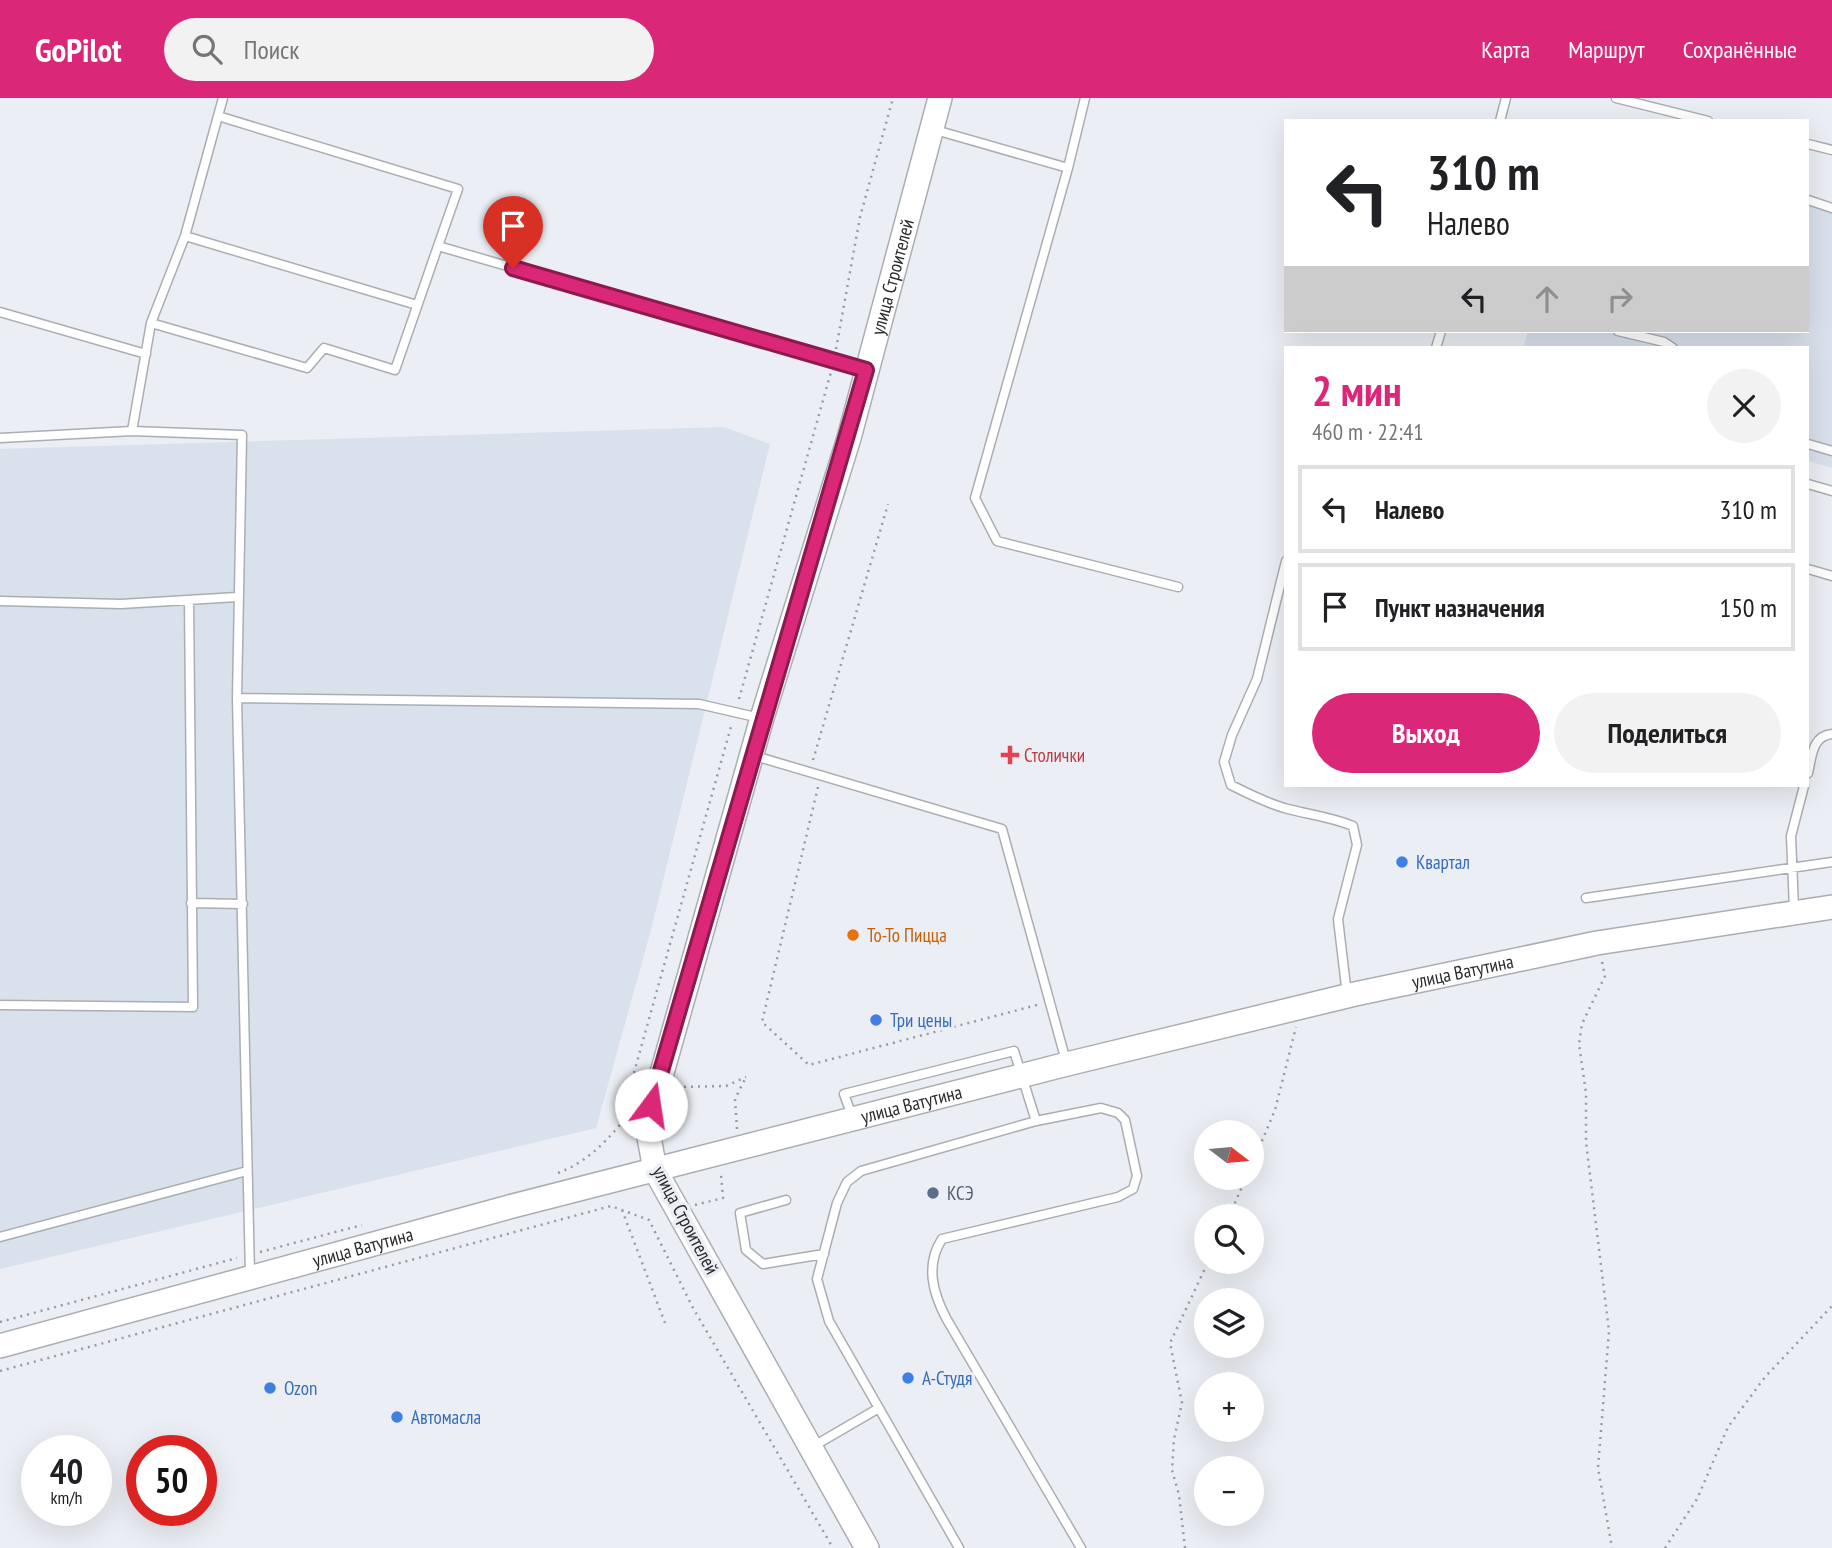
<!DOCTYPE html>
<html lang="ru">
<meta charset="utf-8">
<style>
:root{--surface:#fff;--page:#f2f2f2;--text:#202124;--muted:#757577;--line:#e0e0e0;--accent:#db2777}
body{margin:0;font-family:"PT Sans Narrow",sans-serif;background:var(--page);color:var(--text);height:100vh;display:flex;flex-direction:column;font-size:26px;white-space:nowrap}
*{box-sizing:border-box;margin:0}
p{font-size:23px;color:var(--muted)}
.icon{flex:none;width:38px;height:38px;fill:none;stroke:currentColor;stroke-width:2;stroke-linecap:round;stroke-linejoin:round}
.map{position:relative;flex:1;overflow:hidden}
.drawer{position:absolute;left:1284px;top:248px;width:525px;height:441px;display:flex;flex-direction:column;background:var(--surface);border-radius:0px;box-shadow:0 7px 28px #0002}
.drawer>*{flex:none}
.guide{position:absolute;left:1284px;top:21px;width:525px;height:214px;border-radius:0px;box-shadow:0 7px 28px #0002;background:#fff;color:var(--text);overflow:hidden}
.needle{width:46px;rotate:106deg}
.fabs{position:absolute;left:1194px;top:1022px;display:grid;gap:14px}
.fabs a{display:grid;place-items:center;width:70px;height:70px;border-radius:50%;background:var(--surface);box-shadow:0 7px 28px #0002;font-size:35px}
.speed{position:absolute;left:21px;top:1337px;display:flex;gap:14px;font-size:35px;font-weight:700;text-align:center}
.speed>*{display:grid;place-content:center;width:91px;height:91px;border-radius:50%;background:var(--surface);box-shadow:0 7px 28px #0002;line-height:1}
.speed small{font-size:18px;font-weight:400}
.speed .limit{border:10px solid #d22;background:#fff;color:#111}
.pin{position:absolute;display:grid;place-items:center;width:60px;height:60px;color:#fff;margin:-72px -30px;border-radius:50% 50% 50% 0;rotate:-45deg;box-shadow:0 0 7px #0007}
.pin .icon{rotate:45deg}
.me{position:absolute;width:77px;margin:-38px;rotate:14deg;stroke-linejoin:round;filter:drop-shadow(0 0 5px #0008)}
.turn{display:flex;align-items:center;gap:24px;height:147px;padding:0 28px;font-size:32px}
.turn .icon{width:91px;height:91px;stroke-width:2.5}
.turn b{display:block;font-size:49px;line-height:60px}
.lanes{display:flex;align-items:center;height:66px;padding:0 28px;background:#0003;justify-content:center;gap:35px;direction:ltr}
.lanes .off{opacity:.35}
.round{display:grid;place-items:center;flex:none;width:74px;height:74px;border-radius:37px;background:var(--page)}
.summary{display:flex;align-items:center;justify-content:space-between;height:119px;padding:0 28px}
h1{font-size:42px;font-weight:700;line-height:52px;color:var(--accent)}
.action{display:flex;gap:14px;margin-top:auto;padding:14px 28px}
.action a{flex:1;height:80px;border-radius:42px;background:var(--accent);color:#fff;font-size:28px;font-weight:700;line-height:80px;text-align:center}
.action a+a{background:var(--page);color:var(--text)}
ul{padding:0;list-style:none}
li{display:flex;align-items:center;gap:21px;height:88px;margin:0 14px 10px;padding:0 14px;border:4px solid var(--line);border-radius:0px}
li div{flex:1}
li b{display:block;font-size:26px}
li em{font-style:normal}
header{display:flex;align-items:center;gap:42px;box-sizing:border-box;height:98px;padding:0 35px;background:var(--accent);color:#fff}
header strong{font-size:33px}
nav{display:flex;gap:38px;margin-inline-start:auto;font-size:24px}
.search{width:490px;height:63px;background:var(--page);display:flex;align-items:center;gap:18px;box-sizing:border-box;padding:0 24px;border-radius:38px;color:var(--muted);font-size:26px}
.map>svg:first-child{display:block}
.built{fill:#d9e1ed}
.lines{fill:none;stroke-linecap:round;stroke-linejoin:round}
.lane-casing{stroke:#aaaeb3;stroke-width:11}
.secondary-casing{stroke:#aaaeb3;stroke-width:26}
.path{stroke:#989b9f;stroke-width:2.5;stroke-dasharray:2 5;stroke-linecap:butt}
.lane{stroke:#fff;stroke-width:8}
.secondary{stroke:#fff;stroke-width:23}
.route-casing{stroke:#8e194d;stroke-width:18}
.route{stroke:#db2777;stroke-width:12}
.health-dot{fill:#e0444e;stroke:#ebeef4;stroke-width:2.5}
.shop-dot{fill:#3f7fe0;stroke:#ebeef4;stroke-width:2.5}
.food-dot{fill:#e8710a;stroke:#ebeef4;stroke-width:2.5}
.service-dot{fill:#5c6f8a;stroke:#ebeef4;stroke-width:2.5}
.labels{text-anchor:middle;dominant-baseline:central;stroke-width:7;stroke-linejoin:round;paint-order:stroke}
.street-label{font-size:19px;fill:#282a2c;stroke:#ebeef4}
.health-label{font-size:19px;fill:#be3a42;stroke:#ebeef4;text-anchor:start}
.shop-label{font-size:19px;fill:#366cbe;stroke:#ebeef4;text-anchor:start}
.food-label{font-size:19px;fill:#c56008;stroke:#ebeef4;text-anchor:start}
.service-label{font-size:19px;fill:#4e5e75;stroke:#ebeef4;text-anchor:start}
</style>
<header>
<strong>GoPilot</strong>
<div class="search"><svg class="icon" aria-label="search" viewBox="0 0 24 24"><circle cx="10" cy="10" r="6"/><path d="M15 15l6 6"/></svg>Поиск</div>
<nav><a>Карта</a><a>Маршрут</a><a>Сохранённые</a></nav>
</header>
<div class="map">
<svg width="1832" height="1450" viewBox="0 0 1832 1450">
<rect width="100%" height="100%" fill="#ebeef4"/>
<!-- built -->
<path class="built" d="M1808,108L1832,115V370L1808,363V250H1523L1528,233H1808Z
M724,329L770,346L651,832L596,1030L0,1171V351Z"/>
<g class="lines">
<defs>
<path id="lane" d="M223,0L218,18L458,91L438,148L864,271
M1616,0L1708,23
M218,18L185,138L151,225L132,333L242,337L237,600L250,1177
M1500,23L1506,0
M932,31L1068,70L1085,0
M1808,46L1832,52
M1068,70L975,400L997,443L1178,489
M1808,102L1832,110
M185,138L417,207
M0,214L146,256
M151,225L307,270L324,250L395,272L438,148
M1618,233L1664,244L1673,250
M1436,250L1441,233
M0,340L132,333
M1808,346L1832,353
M1808,386L1832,393
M1286,463L1257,581L1232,637L1224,664L1231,687C1249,696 1268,706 1288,711C1311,717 1331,719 1353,728L1357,747L1338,821L1347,897
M1808,471L1832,478
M0,503L121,506L237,499
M237,600L699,606L760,620
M755,658L1002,731L1066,963
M1808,675C1812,658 1812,638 1832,636
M1586,800L1832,764
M191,805L243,806
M1794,811L1791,738L1804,688
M0,907L193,909L189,502
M852,1018L844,996L1014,953L1036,1023
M786,1102L740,1115L746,1152L763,1166L824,1156
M0,1139L247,1073
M812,1349L879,1310
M959,1450L829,1223L817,1181L837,1105L847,1084L861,1073L1036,1023L1101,1010L1118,1015L1125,1022L1137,1078L1133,1091L1118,1099L942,1141C925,1167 933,1195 946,1220L1081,1450"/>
<g id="secondary">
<path id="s1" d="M0,1248L509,1109L1067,966L1355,896L1597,845L1832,809"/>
<path id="s2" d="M867,1450L655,1072L647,1028L762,620L849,340L940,0"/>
</g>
</defs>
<!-- lane casing -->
<use href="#lane" class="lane-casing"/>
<!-- secondary casing -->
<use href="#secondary" class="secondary-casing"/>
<!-- path -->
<path class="path" d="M836,251L860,119L893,0
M739,601L831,274
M813,662L888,406
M818,689L762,924L809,967L1037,907
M1602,864L1605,878L1582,926L1579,946L1586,995V1044L1609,1233L1598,1370L1612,1450
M677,989L726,988L746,979
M737,1031L735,1001L745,981
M1251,1069L1275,1012L1296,929
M558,1075C584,1065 601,1049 619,1028L732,625
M695,1107L723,1100L721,1077L725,1076
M622,1112L665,1225
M1229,1118L1246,1080
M260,1154L362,1127
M0,1224L237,1160
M0,1273L611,1108L649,1122L693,1210L833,1450
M1185,1450L1179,1397L1172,1372L1174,1341L1182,1305L1170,1245L1208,1164
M1665,1450L1697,1401L1728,1329L1765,1279L1832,1208"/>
<!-- lane -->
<use href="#lane" class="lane"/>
<!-- secondary -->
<use href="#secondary" class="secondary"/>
</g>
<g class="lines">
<defs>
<path id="route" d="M513,170L866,272L651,1007"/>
</defs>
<!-- route casing -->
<use href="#route" class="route-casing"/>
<!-- route -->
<use href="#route" class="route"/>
</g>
<!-- markers -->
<path class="health-dot" d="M1006.5 646.5h7v7h7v7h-7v7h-7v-7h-7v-7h7z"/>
<g class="shop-dot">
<circle cx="1402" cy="764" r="7"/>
<circle cx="876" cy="922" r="7"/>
<circle cx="908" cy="1280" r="7"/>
<circle cx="270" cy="1290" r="7"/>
<circle cx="397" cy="1319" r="7"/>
</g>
<circle class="food-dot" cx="853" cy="837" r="7"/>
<circle class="service-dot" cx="933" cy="1095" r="7"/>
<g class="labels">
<!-- street labels -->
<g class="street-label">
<text stroke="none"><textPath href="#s2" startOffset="1362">улица Строителей</textPath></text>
<text stroke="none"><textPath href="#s1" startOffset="1510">улица Ватутина</textPath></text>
<text stroke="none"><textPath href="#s1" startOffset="943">улица Ватутина</textPath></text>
<text transform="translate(686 1122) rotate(62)">улица Строителей</text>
<text stroke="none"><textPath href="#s1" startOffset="376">улица Ватутина</textPath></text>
</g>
<!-- health labels -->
<g class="health-label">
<text x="1024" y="657">Столички</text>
</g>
<!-- shop labels -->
<g class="shop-label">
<text x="1416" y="764">Квартал</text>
<text x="890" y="922">Три цены</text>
<text x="922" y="1280">А-Студя</text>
<text x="284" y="1290">Ozon</text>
<text x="411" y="1319">Автомасла</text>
</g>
<!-- food labels -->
<g class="food-label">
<text x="867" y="837">То-То Пицца</text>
</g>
<!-- service labels -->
<g class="service-label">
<text x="947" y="1095">КСЭ</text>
</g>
</g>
</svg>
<div class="fabs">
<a><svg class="needle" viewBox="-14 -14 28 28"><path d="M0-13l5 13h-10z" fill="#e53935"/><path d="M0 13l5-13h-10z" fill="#757577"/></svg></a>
<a><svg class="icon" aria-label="search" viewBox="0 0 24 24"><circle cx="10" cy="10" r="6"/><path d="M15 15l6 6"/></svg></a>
<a><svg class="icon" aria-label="layers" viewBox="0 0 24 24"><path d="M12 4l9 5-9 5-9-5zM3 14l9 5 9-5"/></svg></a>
<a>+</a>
<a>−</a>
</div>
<div class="speed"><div>40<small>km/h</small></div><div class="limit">50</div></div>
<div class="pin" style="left:513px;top:170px;background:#d93025"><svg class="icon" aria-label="arrive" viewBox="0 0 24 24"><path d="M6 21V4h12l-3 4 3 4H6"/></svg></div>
<svg class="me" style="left:651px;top:1007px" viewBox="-20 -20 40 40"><circle r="19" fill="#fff"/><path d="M0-13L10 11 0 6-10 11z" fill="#db2777"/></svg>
<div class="guide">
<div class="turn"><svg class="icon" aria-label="left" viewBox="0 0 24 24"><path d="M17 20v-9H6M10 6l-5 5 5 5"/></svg><div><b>310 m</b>Налево</div></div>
<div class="lanes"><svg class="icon" aria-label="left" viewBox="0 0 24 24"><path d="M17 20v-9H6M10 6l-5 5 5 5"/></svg><svg class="icon off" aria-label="ahead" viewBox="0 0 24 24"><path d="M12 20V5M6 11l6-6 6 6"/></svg><svg class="icon off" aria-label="right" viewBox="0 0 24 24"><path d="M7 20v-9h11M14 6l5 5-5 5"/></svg></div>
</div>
<section class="drawer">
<div class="summary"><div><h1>2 мин</h1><p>460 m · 22:41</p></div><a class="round"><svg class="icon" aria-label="close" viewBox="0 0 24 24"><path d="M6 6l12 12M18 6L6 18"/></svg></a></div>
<ul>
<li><svg class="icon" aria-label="left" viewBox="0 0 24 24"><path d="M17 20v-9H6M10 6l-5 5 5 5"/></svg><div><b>Налево</b></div><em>310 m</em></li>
<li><svg class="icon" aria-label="arrive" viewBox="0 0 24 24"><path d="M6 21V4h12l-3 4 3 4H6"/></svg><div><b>Пункт назначения</b></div><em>150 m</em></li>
</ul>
<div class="action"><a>Выход</a><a>Поделиться</a></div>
</section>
</div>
